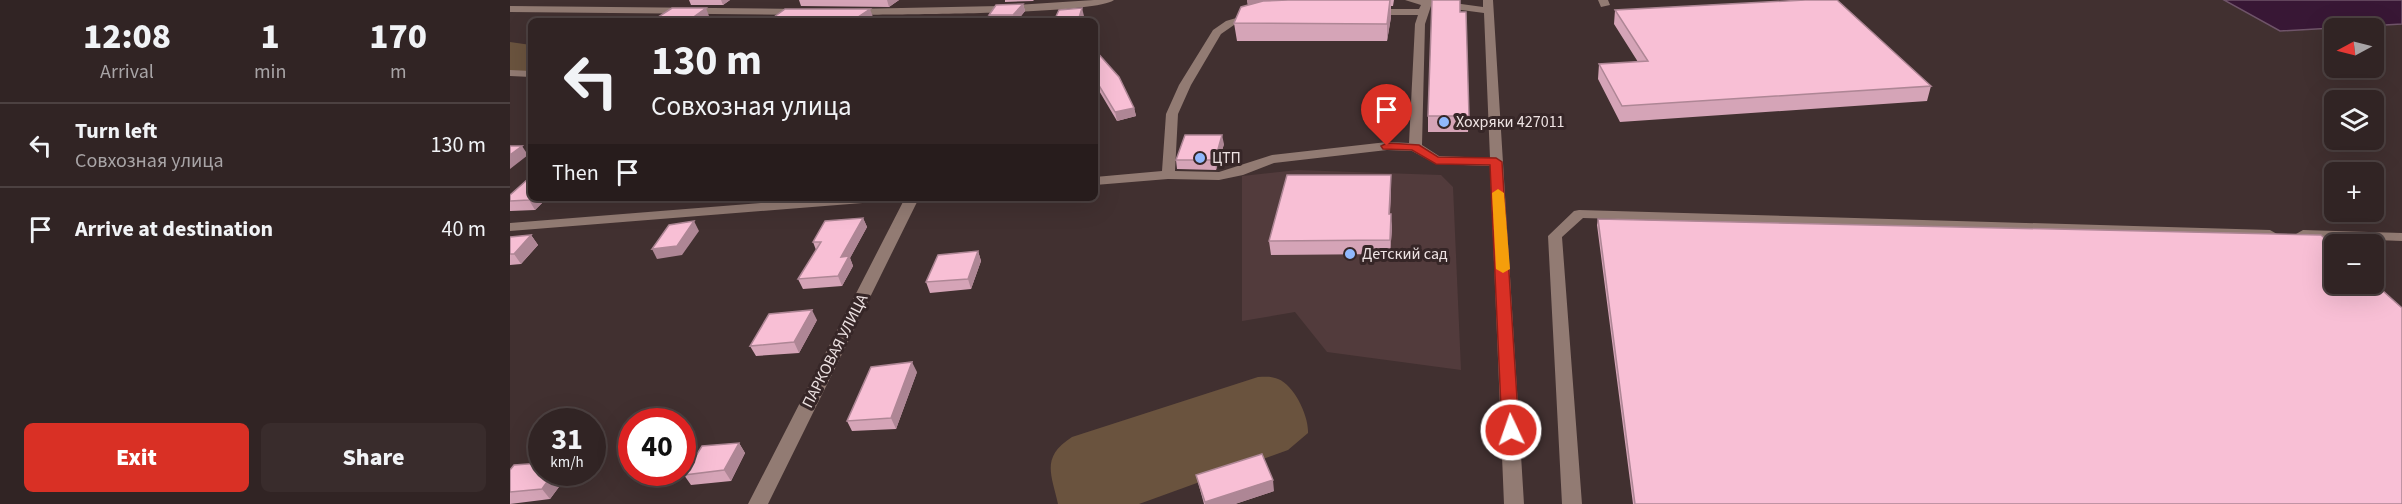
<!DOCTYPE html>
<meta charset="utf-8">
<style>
:root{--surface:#312424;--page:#392c2c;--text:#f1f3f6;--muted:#a8a4a6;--line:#4c4141;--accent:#d93025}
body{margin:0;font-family:"Source Sans 3",sans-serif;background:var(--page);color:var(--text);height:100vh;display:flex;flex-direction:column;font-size:22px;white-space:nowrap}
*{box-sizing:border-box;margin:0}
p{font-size:20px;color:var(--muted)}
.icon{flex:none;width:33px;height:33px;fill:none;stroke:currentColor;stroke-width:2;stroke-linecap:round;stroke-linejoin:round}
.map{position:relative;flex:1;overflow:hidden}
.side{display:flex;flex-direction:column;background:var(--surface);width:510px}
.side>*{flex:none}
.banner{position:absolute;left:18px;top:18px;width:570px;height:183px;border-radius:9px;box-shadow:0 6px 24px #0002,0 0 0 2px var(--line);background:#312424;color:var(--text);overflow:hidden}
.needle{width:39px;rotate:263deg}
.controls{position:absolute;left:1814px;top:18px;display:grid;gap:12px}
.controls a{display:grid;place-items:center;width:60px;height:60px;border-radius:9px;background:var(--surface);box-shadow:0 6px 24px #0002,0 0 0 2px var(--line);font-size:30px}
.speed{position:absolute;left:18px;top:408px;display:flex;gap:12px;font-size:30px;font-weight:700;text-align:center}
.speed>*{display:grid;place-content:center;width:78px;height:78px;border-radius:50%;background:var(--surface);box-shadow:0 6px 24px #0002,0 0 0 2px var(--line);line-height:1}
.speed small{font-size:15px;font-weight:400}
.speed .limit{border:9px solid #d22;background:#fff;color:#111}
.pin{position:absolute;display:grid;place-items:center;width:51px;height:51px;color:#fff;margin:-62px -26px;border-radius:50% 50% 50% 0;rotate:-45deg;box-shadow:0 0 6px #0007}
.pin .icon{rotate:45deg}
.me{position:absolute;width:66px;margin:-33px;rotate:357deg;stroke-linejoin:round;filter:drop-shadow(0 0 4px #0008)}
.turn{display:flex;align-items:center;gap:21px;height:126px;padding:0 24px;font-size:27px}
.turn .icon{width:78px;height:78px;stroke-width:2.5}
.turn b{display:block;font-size:42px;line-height:51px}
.then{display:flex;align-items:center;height:57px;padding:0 24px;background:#0003;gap:12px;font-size:22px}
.eta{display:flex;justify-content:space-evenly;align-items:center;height:102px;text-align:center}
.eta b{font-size:36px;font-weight:800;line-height:42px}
.action{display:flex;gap:12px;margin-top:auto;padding:12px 24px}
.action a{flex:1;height:69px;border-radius:9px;background:var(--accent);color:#fff;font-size:24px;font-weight:800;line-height:69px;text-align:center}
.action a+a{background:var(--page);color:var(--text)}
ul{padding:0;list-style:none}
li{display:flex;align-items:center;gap:18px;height:84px;padding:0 24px;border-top:2px solid var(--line)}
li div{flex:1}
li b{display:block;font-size:22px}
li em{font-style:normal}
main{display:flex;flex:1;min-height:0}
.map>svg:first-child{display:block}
.built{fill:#523b3c}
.green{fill:#6a533e}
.water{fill:#381735;stroke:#6f5469;stroke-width:1.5}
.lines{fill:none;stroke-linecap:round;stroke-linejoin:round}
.minor{fill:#927b73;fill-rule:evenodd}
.wall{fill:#d5a4b7}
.shaded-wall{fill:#ae8695}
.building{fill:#f8bfd5;stroke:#ae8695;stroke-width:1.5}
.route{fill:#d93025;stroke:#8d1f18;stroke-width:1.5}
.slow{fill:#f59e0b}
.poi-dot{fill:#90b8fd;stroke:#362627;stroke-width:2}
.labels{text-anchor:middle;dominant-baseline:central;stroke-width:6;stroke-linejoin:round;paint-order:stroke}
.poi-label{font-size:16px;fill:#eee3e3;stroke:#362627;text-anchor:start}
.street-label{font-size:16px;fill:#eee3e3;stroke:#362627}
</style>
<main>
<section class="side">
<div class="eta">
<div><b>12:08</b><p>Arrival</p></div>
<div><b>1</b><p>min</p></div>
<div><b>170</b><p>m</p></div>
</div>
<ul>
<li><svg class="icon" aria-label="left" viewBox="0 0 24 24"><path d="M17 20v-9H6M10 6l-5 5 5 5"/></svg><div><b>Turn left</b><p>Совхозная улица</p></div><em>130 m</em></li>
<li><svg class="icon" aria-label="arrive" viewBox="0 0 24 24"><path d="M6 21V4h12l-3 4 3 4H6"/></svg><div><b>Arrive at destination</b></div><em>40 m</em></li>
</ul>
<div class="action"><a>Exit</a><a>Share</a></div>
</section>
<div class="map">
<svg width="1892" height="504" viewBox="0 0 1892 504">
<rect width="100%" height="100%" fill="#413030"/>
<!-- built -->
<path class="built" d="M787,170L931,175L943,187L951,370L817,352L785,312L732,321V176Z"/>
<!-- green -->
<path class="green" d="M0,42L21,45V73L0,72Z
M748,377C755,377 761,376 768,379C784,385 799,416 798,433L778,450L629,504H548C541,473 531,457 562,437Z"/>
<!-- water -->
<path class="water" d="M1714,0H1892V24L1770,31Z"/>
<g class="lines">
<!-- minor -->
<path class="minor" d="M584,0H604C584,15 381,14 342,15L337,12L342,9L490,6Z
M895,0H922L973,7V0H983L1014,504H994L980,166L926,164L902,151L877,150L764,163L733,175L709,180L658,179L585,185V177L652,171L656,114L669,85L703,30L716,21L743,13L748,16L747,18L724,25L711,34L681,85L668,114L665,171L709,172L762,155L877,142L899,143L905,24L908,15H863L858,12L863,9H909L911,5ZM921,6L974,13L980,158L929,156L912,145L915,24Z
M1088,0H1098L1100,5L1091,7Z
M0,6L291,9L296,12L291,15L0,12Z
M0,70L21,71V77L0,76Z
M312,198H372L365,202L0,231V223Z
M395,198H409L258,504H238Z
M1069,210L1760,230L1767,234L1760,238L1073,218L1052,237L1072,504H1052L1038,236L1064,211Z
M1793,230L1892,233V241L1788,237L1786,234Z"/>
</g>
<!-- wall -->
<path class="wall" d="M179,0H220L213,5H181Z
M289,0H389L379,7L291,6Z
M495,0H524L523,1L495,2Z
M737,0H884L883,6H881V17L877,41H727L724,23L738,5Z
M513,4L515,11L507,21H481L479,15Z
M1105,10L1421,86L1417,101L1110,122L1088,79L1089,64L1128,62L1104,24Z
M950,12L959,116L958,132H918V116Z
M585,50L624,108L626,116L607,121L585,84Z
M714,144L706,170L667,169L666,160Z
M881,188L880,214L882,228L880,254L761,255L759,241Z
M0,195L21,198H37L25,210L0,211Z
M149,198H181L180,199L151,200Z
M353,218L357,227L340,258L343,266L332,286L293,289L288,279L306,250L303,242Z
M1088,219L1892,504H1123L1087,225Z
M21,235L28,245L11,264L0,265V237Z
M468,251L471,261L461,289L420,293L416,282Z
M307,320L289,353L246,356L240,346Z
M407,372L386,429L342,431L337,421Z
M229,443L235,453L221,481L181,485L174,475Z
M0,470L32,472H60L40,499L0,504Z
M686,475L764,491L725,504H694Z"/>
<!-- shaded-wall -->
<path class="shaded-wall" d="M211,0H220L213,5Z
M377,0H389L379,7Z
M737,0H782L739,12Z
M880,0L881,17L877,41V24Z
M513,4L515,11L507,21H505L503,15Z
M196,8L199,16L192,21H178Z
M572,8L574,16L572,21H568Z
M360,9L363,17L357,21H342Z
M624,108L626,116L607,121L605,112Z
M712,135L714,144L706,170L705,160Z
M12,146L18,155L0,169V155Z
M881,175V188L879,228V214Z
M21,198H37L25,210L19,200Z
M881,214L882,228L880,254V240Z
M353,218L357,227L340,258L343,266L332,286L328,276L331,257Z
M184,221L189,231L172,255L147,259L142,249Z
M21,235L28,245L11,264L4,254Z
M468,251L471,261L461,289L458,279Z
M302,310L307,320L289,353L284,342Z
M402,362L407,372L386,429L381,418Z
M229,443L235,453L221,481L214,470Z
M44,472H60L40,499L32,489Z
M763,480L764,491L725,504H695V502Z"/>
<!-- building -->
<path class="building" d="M778,0H880L877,24L724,23L731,7L753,1Z
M922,0H950V12H956L959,116H918Z
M1295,0H1327L1421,86L1112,106L1089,64L1138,61L1105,10Z
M513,4L503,15H479L486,5Z
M162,8H196L178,21H142Z
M572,8L568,21H544L549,10Z
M275,9H360L342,21L260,20Z
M585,50L609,77L624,108L605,112L585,79Z
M675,135H712L705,160H666Z
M0,146H12L0,155Z
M777,175H881L879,214H881L880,240L759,241Z
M21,179V198L19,200L0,201V195L17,180Z
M353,218L331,257L339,256L328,276L288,279L311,242H303L315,221Z
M1088,219L1811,235L1824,247V284H1863V282L1892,308V504H1125Z
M184,221L167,246L142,249L159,225Z
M21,235L4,254H0V237Z
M468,251L458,279L416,282L428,255Z
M302,310L284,342L240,346L259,314Z
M402,362L381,418L337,421L361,367Z
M229,443L214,470L174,475L192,446Z
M752,454L763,480L695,502L686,475Z
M32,463V472H44L32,489L0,492V470L4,465Z"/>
<!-- route -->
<path class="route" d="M877,143L909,145L928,157L986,158L992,162L1009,430L1007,434H995L992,430L980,165L926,164L902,150L873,149L871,146Z"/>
<!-- slow -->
<path class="slow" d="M988,189L994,193L1000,269L993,273L986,269L982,193Z"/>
<!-- markers -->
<g class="poi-dot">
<circle cx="934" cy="122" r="6"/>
<circle cx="690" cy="158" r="6"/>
<circle cx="840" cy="254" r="6"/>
</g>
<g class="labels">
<!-- poi labels -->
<g class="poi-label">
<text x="946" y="122">Хохряки 427011</text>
<text x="702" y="158">ЦТП</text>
<text x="852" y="254">Детский сад</text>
</g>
<!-- street labels -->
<g class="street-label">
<text transform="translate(325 351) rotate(-63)">ПАРКОВАЯ УЛИЦА</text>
</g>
</g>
</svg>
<div class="controls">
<a><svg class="needle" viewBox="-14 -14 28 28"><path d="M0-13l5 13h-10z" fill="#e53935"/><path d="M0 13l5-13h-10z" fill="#a8a4a6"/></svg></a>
<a><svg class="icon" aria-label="layers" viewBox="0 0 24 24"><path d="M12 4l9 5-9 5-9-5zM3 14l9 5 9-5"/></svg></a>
<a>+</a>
<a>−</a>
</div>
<div class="speed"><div>31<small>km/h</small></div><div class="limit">40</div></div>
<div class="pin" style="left:877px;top:146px;background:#d93025"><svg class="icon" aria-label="arrive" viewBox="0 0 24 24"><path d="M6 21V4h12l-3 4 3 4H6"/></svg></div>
<svg class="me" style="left:1001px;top:430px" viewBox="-20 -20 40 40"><circle r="17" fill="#d93025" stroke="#fff" stroke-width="3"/><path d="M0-11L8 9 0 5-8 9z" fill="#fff"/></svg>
<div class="banner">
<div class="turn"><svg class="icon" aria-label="left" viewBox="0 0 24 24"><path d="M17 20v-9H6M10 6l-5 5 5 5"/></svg><div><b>130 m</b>Совхозная улица</div></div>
<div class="then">Then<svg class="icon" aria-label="arrive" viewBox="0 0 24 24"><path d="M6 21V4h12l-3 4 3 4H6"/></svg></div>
</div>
</div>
</main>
